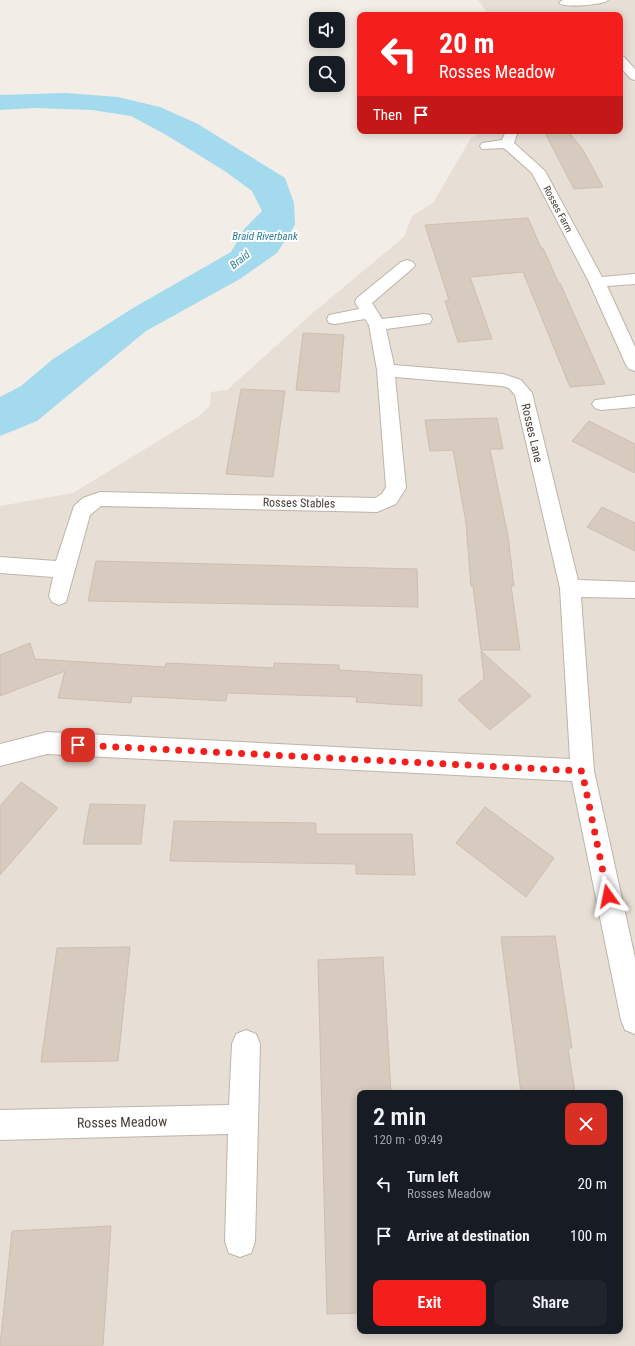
<!DOCTYPE html>
<meta charset="utf-8">
<style>
:root{--surface:#171b24;--page:#20242c;--text:#f1f3f6;--muted:#9ea1a6;--accent:#f41f1d}
body{margin:0;font-family:"Roboto Condensed",sans-serif;background:var(--page);color:var(--text);height:100vh;display:flex;flex-direction:column;font-size:15px;white-space:nowrap}
*{box-sizing:border-box;margin:0}
p{font-size:13px;color:var(--muted)}
.icon{flex:none;width:22px;height:22px;fill:none;stroke:currentColor;stroke-width:2;stroke-linecap:round;stroke-linejoin:round}
.map{position:relative;flex:1;overflow:hidden}
.side{position:absolute;left:357px;top:1090px;width:266px;height:244px;display:flex;flex-direction:column;background:var(--surface);border-radius:8px;box-shadow:0 2px 10px #0003}
.side>*{flex:none}
.guide{position:absolute;left:357px;top:12px;width:266px;height:122px;border-radius:8px;box-shadow:0 2px 10px #0003;background:#f41f1d;color:#fff;overflow:hidden}
.fabs{position:absolute;left:309px;top:12px;display:grid;gap:8px}
.fabs a{display:grid;place-items:center;width:36px;height:36px;border-radius:8px;background:var(--surface);box-shadow:0 2px 10px #0003;font-size:20px}
.pin{position:absolute;display:grid;place-items:center;width:34px;height:34px;color:#fff;margin:-17px;border-radius:8px;box-shadow:0 2px 6px #0006}
.me{position:absolute;width:44px;margin:-22px;rotate:348deg;stroke-linejoin:round;filter:drop-shadow(0 0 3px #0008)}
.turn{display:flex;align-items:center;gap:14px;height:84px;padding:0 16px;font-size:18px}
.turn .icon{width:52px;height:52px;stroke-width:2.5}
.turn b{display:block;font-size:28px;line-height:34px}
.then{display:flex;align-items:center;height:38px;padding:0 16px;background:#0003;gap:8px;font-size:15px}
.round{display:grid;place-items:center;flex:none;width:42px;height:42px;border-radius:8px;background:var(--page)}
.overview{display:flex;align-items:center;justify-content:space-between;height:68px;padding:0 16px}
h1{font-size:24px;font-weight:600;line-height:30px}
.cta{display:flex;gap:8px;margin-top:auto;padding:8px 16px}
.cta a{flex:1;height:46px;border-radius:8px;background:var(--accent);color:#fff;font-size:16px;font-weight:600;line-height:46px;text-align:center}
.cta a+a{background:var(--page);color:var(--text)}
ul{padding:0;list-style:none}
li{display:flex;align-items:center;gap:12px;height:52px;padding:0 16px}
li div{flex:1}
li b{display:block;font-size:15px}
li em{font-style:normal}
.map>svg:first-child{display:block}
.residential{fill:#e7ded5;fill-rule:evenodd}
.water{fill:#a4daee}
.building{fill:#d7cabf;stroke:#cfbeb0}
.lines{fill:none;stroke-linecap:round;stroke-linejoin:round}
.minor-casing{stroke:#beb4a9;stroke-width:2}
.minor{fill:#fff;fill-rule:evenodd}
.route{stroke:#f41f1d;stroke-width:7;stroke-dasharray:0 12.6}
.labels{text-anchor:middle;dominant-baseline:central;stroke-width:4;stroke-linejoin:round;paint-order:stroke}
.far-street-label{font-size:10px;fill:#453d36;stroke:#fff}
.far-water-label{font-size:11px;font-style:italic;fill:#2f7f9e;stroke:#fff}
.street-label{font-size:12px;fill:#453d36;stroke:#fff}
.near-street-label{font-size:14px;fill:#453d36;stroke:#fff}
</style>
<div class="map">
<svg width="635" height="1346" viewBox="0 0 635 1346">
<rect width="100%" height="100%" fill="#f3ede7"/>
<!-- residential -->
<path class="residential" d="M478,0H635V1346H0V506L73,493L199,416L210,406L211,392L227,390L315,311L404,237L412,216L433,203L471,138L485,131H620V15H489ZM360,1093H620V1331H360Z"/>
<!-- water -->
<path class="water" d="M66,93L118,97L160,107L198,124L285,178L294,203L295,225L277,253L240,279L146,331L37,421L0,436V397L21,386L53,359L133,308L231,252L245,228L262,211L252,191L226,172L168,136L131,116L92,110L35,108L0,110V95Z"/>
<!-- building -->
<path class="building" d="M544,131H568L583,150L603,187L574,189Z
M528,218L541,248H543L559,284L560,283L605,384L570,387L523,272L470,277L492,339L458,342L445,301L449,300L425,225Z
M303,333L344,335L339,392L296,390Z
M241,389L285,391L273,477L226,474Z
M497,418L503,449H490L508,536L514,586H511L520,650H481L473,586H471L466,523L453,450L430,451L425,420Z
M589,421L635,444V473L572,441Z
M602,507L635,523V551L587,527Z
M96,561L417,569L418,607L88,601Z
M30,643L35,659L165,667L166,663L274,668V663L339,665V670L422,675V706L356,702L357,697L227,693L226,701L132,696L131,703L58,698L65,671L0,696V655Z
M481,651L531,696L490,730L458,700L484,679Z
M21,782L58,808L0,875V806Z
M90,804L145,805L141,844H83Z
M485,807L554,858L526,897L456,843Z
M174,821L316,823V834H412L415,875L356,874V864L170,861Z
M555,936L572,1048H568L575,1093H521L501,937Z
M130,947L118,1061L41,1062L57,948Z
M383,957L391,1093H360V1313L327,1314L318,960Z
M111,1226L103,1346H0L12,1231Z"/>
<g class="lines">
<defs>
<path id="minor" d="M608,0C604,5 563,8 559,3L563,0Z
M620,56L624,57L635,69V80L631,79L620,67Z
M506,131H518L514,143L545,171L602,277L635,274V284L607,286L635,347V371L629,369L626,365L589,282L532,173L504,148L482,149L480,146L482,143L502,140Z
M407,260L413,262L415,265L413,268L372,303L382,319L424,314L430,315L432,319L430,323L424,324L386,329L394,365L503,374L521,380L532,393L578,580L635,582V598L581,597L594,771L635,958V1034L625,1030L621,1020L572,781L47,754L0,766V744L47,732L570,759L560,588L515,395L509,388L502,386L395,377L406,488L396,504L377,512L101,506L90,515L66,602L59,605L52,602L49,596L53,577L0,573V557L56,561L74,506L83,498L100,492L375,498L382,494L386,487L377,370L369,325L365,319L335,324L329,323L327,319L329,315L359,309L355,302L357,298L401,262Z
M635,395V407L601,410L595,408L592,404L595,400Z
M246,1030L256,1034L260,1044L255,1242L251,1253L240,1257L229,1253L225,1242L228,1134L0,1140V1110L229,1105L232,1044L236,1034Z"/>
</defs>
<!-- minor casing -->
<use href="#minor" class="minor-casing"/>
<!-- minor -->
<use href="#minor" class="minor"/>
</g>
<g class="lines">
<!-- route -->
<path class="route" d="M78,745L582,771L608,896"/>
</g>
<g class="labels">
<!-- far-street labels -->
<g class="far-street-label">
<text transform="translate(558 209) rotate(62)">Rosses Farm</text>
</g>
<!-- far-water labels -->
<g class="far-water-label">
<text x="265" y="236">Braid Riverbank</text>
<text transform="translate(240 260) rotate(-38)">Braid</text>
</g>
<!-- street labels -->
<g class="street-label">
<text transform="translate(532 433) rotate(77)">Rosses Lane</text>
<text transform="translate(299 503) rotate(1)">Rosses Stables</text>
</g>
<!-- near-street labels -->
<g class="near-street-label">
<text transform="translate(122 1122) rotate(-1)">Rosses Meadow</text>
</g>
</g>
</svg>
<div class="fabs">
<a><svg class="icon" aria-label="sound" viewBox="0 0 24 24"><path d="M4 9h4l5-4v14l-5-4H4zM17 9q2 3 0 6"/></svg></a>
<a><svg class="icon" aria-label="search" viewBox="0 0 24 24"><circle cx="10" cy="10" r="6"/><path d="M15 15l6 6"/></svg></a>
</div>
<div class="pin" style="left:78px;top:745px;background:#d93025"><svg class="icon" aria-label="arrive" viewBox="0 0 24 24"><path d="M6 21V4h12l-3 4 3 4H6"/></svg></div>
<svg class="me" style="left:608px;top:896px" viewBox="-20 -20 40 40"><path d="M0-17L14 15 0 8-14 15z" fill="#f41f1d" stroke="#fff" stroke-width="4"/></svg>
<div class="guide">
<div class="turn"><svg class="icon" aria-label="left" viewBox="0 0 24 24"><path d="M17 20v-9H6M10 6l-5 5 5 5"/></svg><div><b>20 m</b>Rosses Meadow</div></div>
<div class="then">Then<svg class="icon" aria-label="arrive" viewBox="0 0 24 24"><path d="M6 21V4h12l-3 4 3 4H6"/></svg></div>
</div>
<section class="side">
<div class="overview"><div><h1>2 min</h1><p>120 m · 09:49</p></div><a class="round" style="background:#d93025;color:#fff"><svg class="icon" aria-label="close" viewBox="0 0 24 24"><path d="M6 6l12 12M18 6L6 18"/></svg></a></div>
<ul>
<li><svg class="icon" aria-label="left" viewBox="0 0 24 24"><path d="M17 20v-9H6M10 6l-5 5 5 5"/></svg><div><b>Turn left</b><p>Rosses Meadow</p></div><em>20 m</em></li>
<li><svg class="icon" aria-label="arrive" viewBox="0 0 24 24"><path d="M6 21V4h12l-3 4 3 4H6"/></svg><div><b>Arrive at destination</b></div><em>100 m</em></li>
</ul>
<div class="cta"><a>Exit</a><a>Share</a></div>
</section>
</div>
